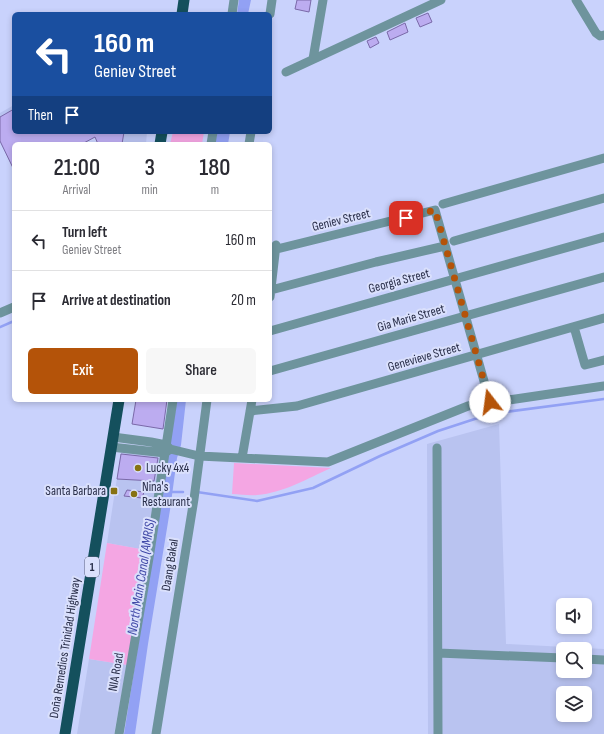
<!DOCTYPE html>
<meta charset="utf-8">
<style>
:root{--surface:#fff;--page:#f7f7f7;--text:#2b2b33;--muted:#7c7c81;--line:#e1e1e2;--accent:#b45309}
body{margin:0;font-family:"Sofia Sans Condensed",sans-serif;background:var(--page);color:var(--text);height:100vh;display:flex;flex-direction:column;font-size:15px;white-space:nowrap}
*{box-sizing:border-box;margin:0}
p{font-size:13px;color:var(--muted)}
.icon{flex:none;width:22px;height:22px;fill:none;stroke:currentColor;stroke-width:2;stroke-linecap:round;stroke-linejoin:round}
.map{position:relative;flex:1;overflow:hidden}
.details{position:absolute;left:12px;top:142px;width:260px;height:260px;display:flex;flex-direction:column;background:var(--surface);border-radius:6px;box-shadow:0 2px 6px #0003}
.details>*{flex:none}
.hud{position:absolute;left:12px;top:12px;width:260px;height:122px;border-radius:6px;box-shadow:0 2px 6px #0003;background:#1a4fa0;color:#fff;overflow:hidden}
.fabs{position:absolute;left:556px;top:598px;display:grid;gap:8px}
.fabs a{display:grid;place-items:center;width:36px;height:36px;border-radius:6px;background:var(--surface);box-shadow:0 2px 6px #0003;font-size:20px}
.pin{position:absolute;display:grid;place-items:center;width:34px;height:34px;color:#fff;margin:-17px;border-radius:8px;box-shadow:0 2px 6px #0006}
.me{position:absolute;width:44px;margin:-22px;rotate:345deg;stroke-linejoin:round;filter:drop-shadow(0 0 3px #0008)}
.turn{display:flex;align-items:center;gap:14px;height:84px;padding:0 16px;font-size:18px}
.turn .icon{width:52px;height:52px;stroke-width:2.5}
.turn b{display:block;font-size:28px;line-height:34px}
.then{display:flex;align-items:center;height:38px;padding:0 16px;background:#0003;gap:8px;font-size:15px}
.eta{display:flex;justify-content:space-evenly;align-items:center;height:68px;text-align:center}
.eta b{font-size:24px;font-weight:600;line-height:28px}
.button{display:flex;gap:8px;margin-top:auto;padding:8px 16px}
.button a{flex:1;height:46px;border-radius:6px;background:var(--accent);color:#fff;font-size:16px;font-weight:600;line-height:46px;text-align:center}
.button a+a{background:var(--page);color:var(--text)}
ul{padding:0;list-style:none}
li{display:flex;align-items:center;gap:12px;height:60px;padding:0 16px;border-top:1px solid var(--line)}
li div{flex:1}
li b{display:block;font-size:15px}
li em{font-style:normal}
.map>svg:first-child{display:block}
.built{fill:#b9c3f0;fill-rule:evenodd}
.green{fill:#f4a6e3}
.water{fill:#92a1f4}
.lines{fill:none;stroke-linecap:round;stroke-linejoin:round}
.stream{stroke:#92a1f4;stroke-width:2.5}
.building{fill:#bcacf0;stroke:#7a69a8}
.minor{stroke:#6e949d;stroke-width:9}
.trunk{stroke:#14505d;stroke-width:11}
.route{stroke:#b45309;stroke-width:7;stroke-dasharray:0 12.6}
.poi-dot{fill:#877213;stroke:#dae0fc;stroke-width:1.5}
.labels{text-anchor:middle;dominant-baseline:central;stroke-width:4;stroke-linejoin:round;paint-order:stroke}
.shield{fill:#dae0fc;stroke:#5d637e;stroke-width:1}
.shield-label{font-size:12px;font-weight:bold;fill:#282d48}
.street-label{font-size:13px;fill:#282d48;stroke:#dae0fc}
.poi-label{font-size:13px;fill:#282d48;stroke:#dae0fc;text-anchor:start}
.water-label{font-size:14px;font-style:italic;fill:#3f47a6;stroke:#dae0fc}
</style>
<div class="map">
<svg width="604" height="734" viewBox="0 0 604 734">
<rect width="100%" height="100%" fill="#c9d2fc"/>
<!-- built -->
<path class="built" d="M14,105V132H147L146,144H98L95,137L82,144H14V170L0,142V113Z
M499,424L506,644L604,649V734H428L427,444ZM563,649H585V671H563ZM563,693H585V715H563Z
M121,452L161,457L146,550L107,543Z
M89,659L127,665L114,734H77Z"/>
<!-- green -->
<path class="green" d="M173,132H204L202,144H170Z
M234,463L331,468C308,478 284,493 257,495C249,496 240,494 232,494Z
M107,543L146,550L127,665L89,659Z"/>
<!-- water -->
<path class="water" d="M239,0H251L248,14H237Z
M217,132H230L228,144H215Z
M177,400H186L181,445L177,458L170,510L148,644L135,734H124Z"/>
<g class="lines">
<!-- stream -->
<path class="stream" d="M0,327L14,321
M169,492H183
M197,492L257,501L313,488L380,456L438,431L490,414L604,399"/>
</g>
<!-- building -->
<path class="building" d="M297,0H311L309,12L295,9Z
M428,13L432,22L420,27L416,18Z
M405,23L408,32L390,40L387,32Z
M376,37L379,43L370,48L367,41Z
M14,109V132H124L122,144H98L95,137L82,144H14V170L0,141V117Z
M136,400H167L163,429L132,424Z
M121,454L158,458L154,481L117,479Z
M127,490L144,492L142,498L124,496Z"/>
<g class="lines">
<!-- minor -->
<path class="minor" d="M576,0L596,33L600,36L604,35
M232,14L234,0
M270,14L272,0
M313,59L323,0
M286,72L441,0
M211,144L213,132
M249,144L251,132
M443,204L604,158
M454,241L604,198
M277,249L435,210L490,402
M271,290L376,262L445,246
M270,297L276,245
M0,313L14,307
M574,327L585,365L604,360
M270,331L604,237
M270,371L604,277
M250,411L297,406L604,318
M113,437L151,442L166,445L170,449L199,456L328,462L468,406L604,386
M111,447L165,453L169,450
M437,448L438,734
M242,458L252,400
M438,653L563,658
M585,659L604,660
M119,734L150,552L173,400
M156,734L194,499L207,400"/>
<!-- trunk -->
<path class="trunk" d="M182,14L184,0
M160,144L162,132
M65,734L119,400"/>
</g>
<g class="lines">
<!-- route -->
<path class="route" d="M406,218L435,210L490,402"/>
</g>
<!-- markers -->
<g class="poi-dot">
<circle cx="138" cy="468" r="4"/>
<rect x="110" y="487" width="8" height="8" rx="2"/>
<circle cx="134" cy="494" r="4"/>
</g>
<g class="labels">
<!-- shield labels -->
<rect class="shield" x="85" y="557" width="14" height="20" rx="3"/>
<g class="shield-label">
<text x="92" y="567">1</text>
</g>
<!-- street labels -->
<g class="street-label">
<text transform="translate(341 220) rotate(-14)">Geniev Street</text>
<text transform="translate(399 281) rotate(-15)">Georgia Street</text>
<text transform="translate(411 318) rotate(-16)">Gia Marie Street</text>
<text transform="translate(424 357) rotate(-16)">Genevieve Street</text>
<text transform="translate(170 565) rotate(-81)">Daang Bakal</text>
<text transform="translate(65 648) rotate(-81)">Doña Remedios Trinidad Highway</text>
<text transform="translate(116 672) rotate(-80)">NIA Road</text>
</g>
<!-- poi labels -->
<g class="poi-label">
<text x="146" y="468">Lucky 4x4</text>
<text x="142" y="487">Nina's<tspan x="142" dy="15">Restaurant</tspan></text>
<text x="106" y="491" text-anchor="end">Santa Barbara</text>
</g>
<!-- water labels -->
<g class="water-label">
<text transform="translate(141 577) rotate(-81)">North Main Canal (AMRIS)</text>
</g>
</g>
</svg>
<div class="fabs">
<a><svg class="icon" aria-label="sound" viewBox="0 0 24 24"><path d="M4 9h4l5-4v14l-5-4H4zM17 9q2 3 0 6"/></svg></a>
<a><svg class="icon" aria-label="search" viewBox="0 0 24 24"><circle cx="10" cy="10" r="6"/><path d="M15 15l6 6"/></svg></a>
<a><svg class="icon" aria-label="layers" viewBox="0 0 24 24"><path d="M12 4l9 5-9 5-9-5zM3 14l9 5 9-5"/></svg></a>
</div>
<div class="pin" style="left:406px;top:218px;background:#d93025"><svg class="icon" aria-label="arrive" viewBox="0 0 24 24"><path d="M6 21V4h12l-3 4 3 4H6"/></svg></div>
<svg class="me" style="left:490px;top:402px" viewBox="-20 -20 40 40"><circle r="19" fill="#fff"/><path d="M0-13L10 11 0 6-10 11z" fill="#b45309"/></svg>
<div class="hud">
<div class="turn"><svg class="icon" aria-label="left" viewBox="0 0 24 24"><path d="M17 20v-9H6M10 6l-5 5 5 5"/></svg><div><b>160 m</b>Geniev Street</div></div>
<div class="then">Then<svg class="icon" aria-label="arrive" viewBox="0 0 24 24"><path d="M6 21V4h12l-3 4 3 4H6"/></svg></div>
</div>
<section class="details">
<div class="eta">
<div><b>21:00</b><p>Arrival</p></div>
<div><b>3</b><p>min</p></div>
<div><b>180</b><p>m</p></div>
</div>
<ul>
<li><svg class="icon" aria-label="left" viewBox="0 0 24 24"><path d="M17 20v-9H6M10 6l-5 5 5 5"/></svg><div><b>Turn left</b><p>Geniev Street</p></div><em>160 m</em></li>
<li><svg class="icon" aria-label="arrive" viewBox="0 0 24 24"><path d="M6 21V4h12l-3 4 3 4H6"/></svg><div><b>Arrive at destination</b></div><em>20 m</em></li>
</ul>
<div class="button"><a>Exit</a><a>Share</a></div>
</section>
</div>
